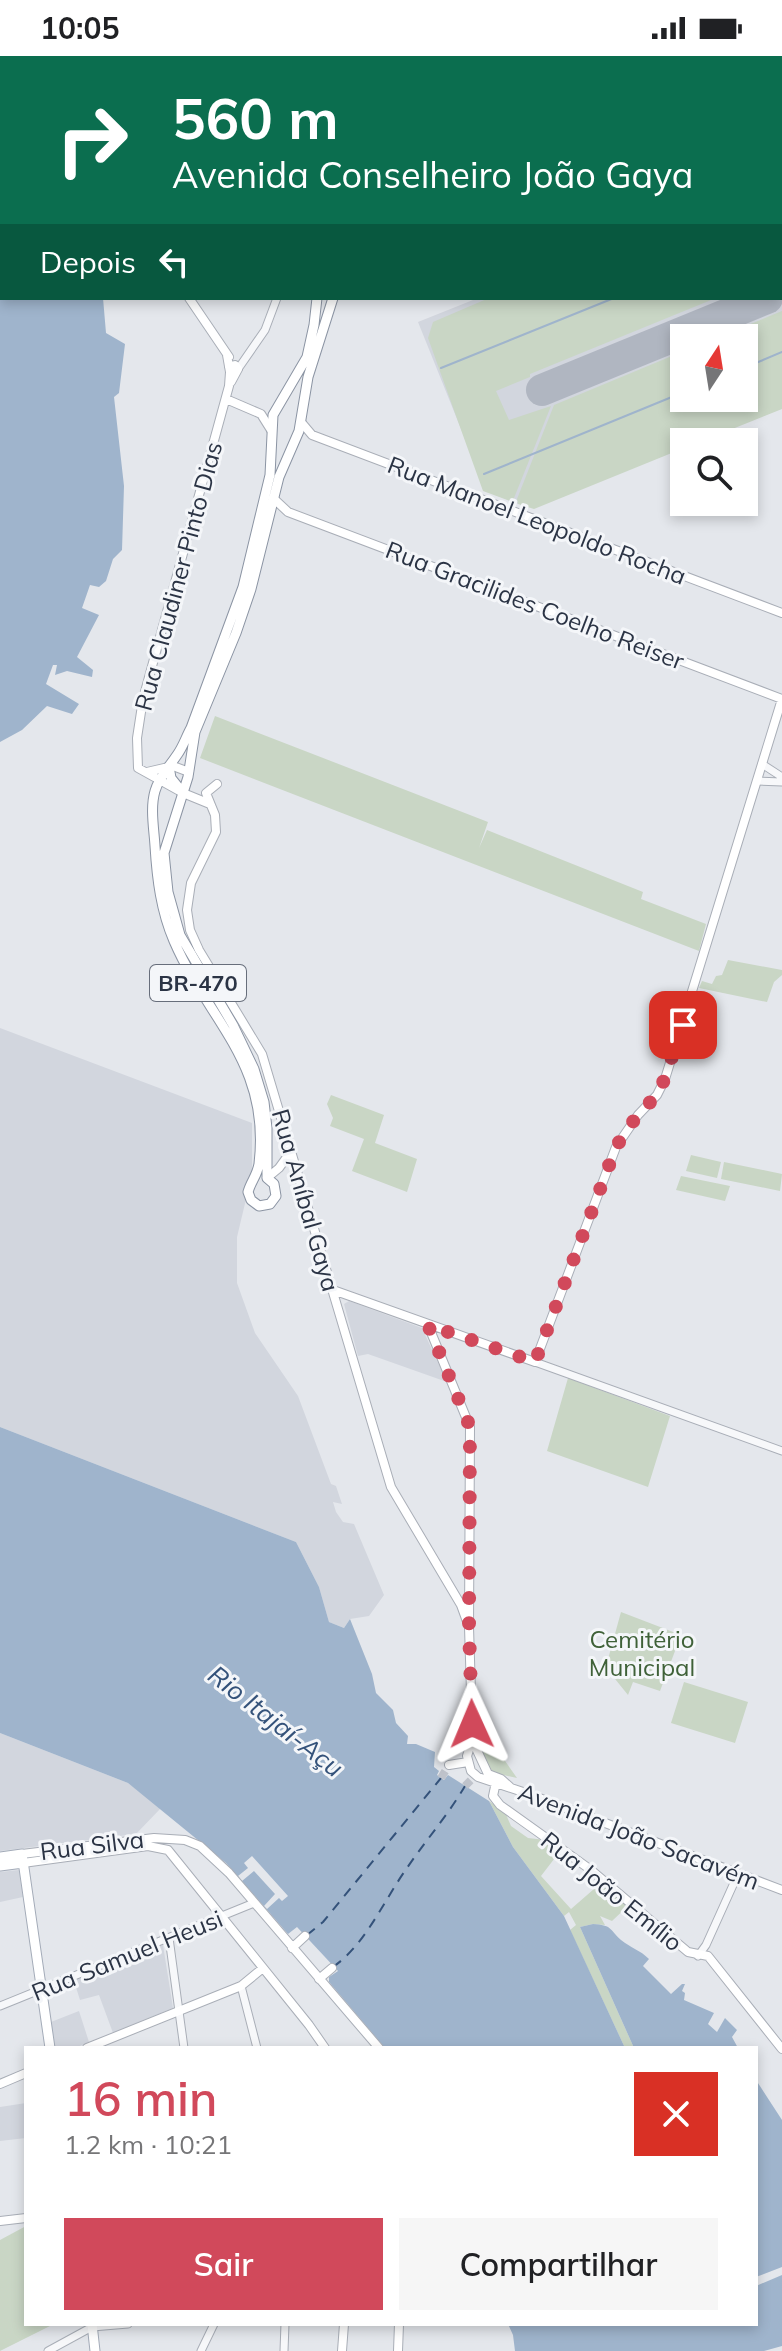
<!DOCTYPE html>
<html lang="pt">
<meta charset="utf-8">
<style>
:root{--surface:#fff;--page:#f6f6f6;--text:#202124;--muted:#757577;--accent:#d1495b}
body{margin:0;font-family:Mulish,sans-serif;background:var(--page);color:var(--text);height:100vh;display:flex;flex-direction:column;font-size:30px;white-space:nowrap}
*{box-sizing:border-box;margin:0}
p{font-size:26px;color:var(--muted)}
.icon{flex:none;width:44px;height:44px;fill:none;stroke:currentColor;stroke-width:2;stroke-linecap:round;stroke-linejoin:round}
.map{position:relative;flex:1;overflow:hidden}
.side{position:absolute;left:24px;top:1990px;width:734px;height:280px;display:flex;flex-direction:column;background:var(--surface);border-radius:0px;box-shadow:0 4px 12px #0003}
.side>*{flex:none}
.hud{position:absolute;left:0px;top:0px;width:782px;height:244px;box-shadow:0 4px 12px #0003;background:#0b6e4f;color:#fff;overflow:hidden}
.needle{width:52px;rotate:12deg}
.fabs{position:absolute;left:670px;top:268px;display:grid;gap:16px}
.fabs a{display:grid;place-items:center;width:88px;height:88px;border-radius:0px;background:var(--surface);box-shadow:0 4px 12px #0003;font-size:40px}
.pin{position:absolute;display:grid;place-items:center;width:68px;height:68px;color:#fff;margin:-34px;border-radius:16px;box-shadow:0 4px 12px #0006}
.me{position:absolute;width:88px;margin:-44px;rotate:359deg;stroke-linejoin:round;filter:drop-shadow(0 0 6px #0008)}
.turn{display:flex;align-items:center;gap:28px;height:168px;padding:0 40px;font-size:36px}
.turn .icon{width:104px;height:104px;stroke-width:2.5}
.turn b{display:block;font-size:56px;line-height:68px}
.then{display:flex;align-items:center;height:76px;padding:0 40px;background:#0003;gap:16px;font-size:30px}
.round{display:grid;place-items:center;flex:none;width:84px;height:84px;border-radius:0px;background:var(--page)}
.overview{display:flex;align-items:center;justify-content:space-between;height:136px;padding:0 40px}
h1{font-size:48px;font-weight:600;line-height:60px;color:var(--accent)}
.action{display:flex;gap:16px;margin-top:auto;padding:16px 40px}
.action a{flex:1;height:92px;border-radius:0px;background:var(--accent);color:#fff;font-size:32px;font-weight:600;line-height:92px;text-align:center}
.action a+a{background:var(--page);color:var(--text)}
.status{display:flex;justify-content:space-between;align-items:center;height:56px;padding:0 40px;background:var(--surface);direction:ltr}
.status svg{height:22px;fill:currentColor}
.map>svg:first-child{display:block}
.built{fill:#d2d6de;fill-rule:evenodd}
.green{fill:#c9d6c5}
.water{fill:#9fb4cc}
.pier{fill:#e4e7ec}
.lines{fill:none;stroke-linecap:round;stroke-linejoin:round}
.stream{stroke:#9fb4cc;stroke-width:2}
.ferry{stroke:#34527a;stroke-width:2;stroke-dasharray:10 8;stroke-linecap:butt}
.runway{stroke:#b0b6c1;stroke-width:32}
.secondary-tunnel{stroke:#bfc3cb;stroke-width:8;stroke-dasharray:8 4;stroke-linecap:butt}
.tertiary-casing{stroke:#a9aeb7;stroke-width:9}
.secondary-casing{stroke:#a9aeb7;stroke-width:10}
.primary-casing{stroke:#a3abb8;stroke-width:11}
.trunk-casing{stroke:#8b94a3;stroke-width:11}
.motorway-casing{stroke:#8b94a3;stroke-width:12}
.tertiary{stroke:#f7f8fa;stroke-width:7}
.secondary{stroke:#fff;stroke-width:8}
.primary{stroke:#fff;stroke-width:9}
.trunk{stroke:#fff;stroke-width:9}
.motorway{stroke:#fff;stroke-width:10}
.route{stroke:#d1495b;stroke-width:14;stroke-dasharray:0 25.2}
.labels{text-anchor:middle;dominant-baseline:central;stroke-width:6;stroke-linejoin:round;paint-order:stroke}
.shield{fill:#f4f6f9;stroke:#676e7b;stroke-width:2}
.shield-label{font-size:22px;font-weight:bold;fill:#2b3445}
.street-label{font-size:24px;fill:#2b3445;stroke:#f4f6f9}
.park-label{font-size:24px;fill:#3f6138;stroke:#f4f6f9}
.water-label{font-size:26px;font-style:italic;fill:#34527a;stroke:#f4f6f9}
</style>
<div class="status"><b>10:05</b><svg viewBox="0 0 49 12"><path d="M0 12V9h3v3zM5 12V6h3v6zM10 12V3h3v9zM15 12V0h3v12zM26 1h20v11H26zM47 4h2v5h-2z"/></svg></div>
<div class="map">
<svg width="782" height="2295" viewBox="0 0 782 2295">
<rect width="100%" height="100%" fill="#e4e7ec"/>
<!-- built -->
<path class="built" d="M780,118H782V352L518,448L486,435L418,266L478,242H780ZM684,282H744V342H684Z
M0,972L252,1067V1118L237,1181V1227L255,1277L298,1340L331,1428L336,1430L342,1448L333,1446L336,1456L343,1466L354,1468L384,1539L369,1560L350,1563L344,1572L329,1566L319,1531L296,1486L0,1371Z
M349,1245L422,1272L447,1326L368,1298L358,1300L344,1248Z
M0,1677L128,1727L161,1752L136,1778L0,1795Z
M19,1814L23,1841L0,1846V1816Z
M163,1889L173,1952L113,1977L99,1939L80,1944L74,1925Z
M79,1955L89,1986L75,1992H55L51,1966Z
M26,2047V2082L0,2085V2051Z"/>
<!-- green -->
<path class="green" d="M489,242H716L530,318V321L496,335L509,364L551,350L514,442L510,445L483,435L428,282L433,266Z
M782,255V353L700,386H684V392L534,453L518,448L517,443L554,349L684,295V342H744V282H717Z
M215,660L488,766L479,792L487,774L643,836L641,843L706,868L699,895L200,702Z
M728,904L782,914V919L774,926L767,946L699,932L702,925L712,928L716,920L722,919Z
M331,1039L384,1059L375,1087L417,1103L407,1136L352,1115L364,1083L330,1070L333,1062L327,1048Z
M691,1099L721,1106L717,1122L686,1115Z
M724,1106L782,1118L780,1135L721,1123Z
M681,1120L730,1130L725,1145L676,1134Z
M568,1322L670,1360L648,1431L547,1395Z
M621,1556L681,1579L660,1635L633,1626L628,1639L611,1618L605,1614Z
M684,1626L748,1646L735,1687L671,1667Z
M489,1682L517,1722L490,1716L478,1690Z
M489,1745L505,1756L511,1770L528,1782L546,1784L561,1794L541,1820L571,1853L602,1826L629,1849L612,1865L600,1860L605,1869L593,1868L580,1871L634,1992H625L570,1874L576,1869L569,1856L564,1860L513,1791Z
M26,2170V2268H54L0,2295V2184Z"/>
<!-- water -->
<path class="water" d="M0,66L2,242H103L106,277L125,288L119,337L114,341L124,430L122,494L113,503L106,525L99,531L90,529L82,552L99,559L77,601L93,614L92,621L67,615L55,619L57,609H53L46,628L79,648L72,658L47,650L22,674L0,686Z
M0,1371L296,1486L319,1531L329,1566L344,1572L350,1563L372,1618L376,1637L393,1654L396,1667L408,1680L407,1688H416L435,1696L434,1711L439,1715L437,1719L444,1724L448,1719L489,1745L513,1791L564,1860L625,1992H385L329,1926V1921L338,1915L297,1871L288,1878L226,1807L128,1727L0,1677Z
M593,1868C612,1869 609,1873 621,1884C631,1892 640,1894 649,1903L643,1910L671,1938L682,1928H685L682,1935L685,1937L684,1944L714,1957L708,1968L717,1976L725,1962L737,1974L732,1981L738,1992H634L580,1871Z
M756,2024L782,2064V2211L756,2221Z
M782,2219V2290L764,2295H515L513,2279L508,2268H756V2230Z"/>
<!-- pier -->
<path class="pier" d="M252,1800L288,1840L282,1845L279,1842L267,1853L264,1850L275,1838L254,1815L242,1825L238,1820L248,1812L244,1807Z"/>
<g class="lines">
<!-- stream -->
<path class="stream" d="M246,0L247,2
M780,175L782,174
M441,312L614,242
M744,312L782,296
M484,418L684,336"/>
<!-- ferry -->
<path class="ferry" d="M307,1879L323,1866L441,1722
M333,1911C366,1888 384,1844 407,1812C426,1784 448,1759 465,1730"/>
<!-- runway -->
<path class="runway" d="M542,334L767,242"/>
<!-- secondary-tunnel -->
<path class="secondary-tunnel" d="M441,1722L449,1709
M465,1730L472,1723"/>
<defs>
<path id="tertiary" d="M238,313L265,274L277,242
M762,708L782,721
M757,725L782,726
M535,1306L782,1395
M169,1882L184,1992
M698,1900L706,1889L738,1818
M241,1930L257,1992
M0,1950L254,1847
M48,2295L92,2271L128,2268
M201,2295L214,2268
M284,2295L285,2268"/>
<path id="secondary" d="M0,6L2,9
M189,242L229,301
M229,311L235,309L238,313L231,326
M226,343L261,358L271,374
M301,366L312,379L782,557
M273,442L288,456L782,643
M147,716L173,710L189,716
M217,728L206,737L215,759L216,776L191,827L187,854L190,874L199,894L262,998L391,1431L461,1549L469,1571
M210,748L183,737L138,712L137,682L143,643L229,330L230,316L227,299
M267,1122L279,1112L292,1094
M333,1234L535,1306L616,1091L638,1059L657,1039L665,1023L782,643
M428,1269L470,1371L469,1571L472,1668L474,1688L488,1718L501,1723L510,1731
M472,1684L467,1700L471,1715L478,1721L526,1737L782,1834
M449,1709L468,1706
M496,1726L493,1740L500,1749L591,1814L688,1896L708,1900L782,1993
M22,1798L154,1782L185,1784L200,1790L229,1817L379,1992
M23,1807L148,1790L168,1794L309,1969L325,1992
M292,1892L305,1880
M319,1923L332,1912
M87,1992L241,1930L263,1912
M0,2028L26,2017
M0,2165L26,2162
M342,2295L344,2268
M398,2295L399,2268"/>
<path id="primary" d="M0,1801L22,1798L50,1992
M0,1810L23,1807
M92,2268L95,2295"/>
<path id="trunk" d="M169,710L171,722L183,737
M267,1122L274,1128L276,1140L270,1148L259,1150L251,1144L248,1136C251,1125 257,1120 259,1108C271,1007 209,966 174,885C161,855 157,823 155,790C154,773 150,752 155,735C159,721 169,711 177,699C183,691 186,681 191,672L243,531L270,419L273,359L307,301L314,269L317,242
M267,1122V1072L264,1046L254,1013L233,969L180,879L168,836L164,797L188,721L195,676L236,577L251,533L279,421L299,375L308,321L333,242"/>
<path id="motorway" d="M223,0L224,2
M231,0L232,2"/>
</defs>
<!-- tertiary casing -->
<use href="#tertiary" class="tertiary-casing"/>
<!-- secondary casing -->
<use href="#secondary" class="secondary-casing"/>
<!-- primary casing -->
<use href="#primary" class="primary-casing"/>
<!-- trunk casing -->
<use href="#trunk" class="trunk-casing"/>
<!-- motorway casing -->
<use href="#motorway" class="motorway-casing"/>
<!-- tertiary -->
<use href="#tertiary" class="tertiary"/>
<!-- secondary -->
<use href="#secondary" class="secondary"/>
<!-- primary -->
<use href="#primary" class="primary"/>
<!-- trunk -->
<use href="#trunk" class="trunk"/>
<!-- motorway -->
<use href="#motorway" class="motorway"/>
</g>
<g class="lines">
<!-- route -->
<path class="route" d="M472,1668L469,1571L470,1371L428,1269L535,1306L616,1091L630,1069L660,1035L683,969"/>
</g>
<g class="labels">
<!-- shield labels -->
<rect class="shield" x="150" y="909" width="96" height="36" rx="6"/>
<g class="shield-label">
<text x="198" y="927">BR-470</text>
</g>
<!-- street labels -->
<g class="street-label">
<text transform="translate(537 464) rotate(21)">Rua Manoel Leopoldo Rocha</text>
<text transform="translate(178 520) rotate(-75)">Rua Claudiner Pinto Dias</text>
<text transform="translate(535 549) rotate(21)">Rua Gracilides Coelho Reiser</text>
<text transform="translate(306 1144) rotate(74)">Rua Aníbal Gaya</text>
<text transform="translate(639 1780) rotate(21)">Avenida João Sacavém</text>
<text transform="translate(92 1789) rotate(-7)">Rua Silva</text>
<text transform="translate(612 1835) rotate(39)">Rua João Emílio</text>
<text transform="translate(127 1899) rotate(-22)">Rua Samuel Heusi</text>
</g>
<!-- park labels -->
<g class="park-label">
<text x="642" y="1583">Cemitério<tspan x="642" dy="28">Municipal</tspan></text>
</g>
<!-- water labels -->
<g class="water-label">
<text transform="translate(276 1665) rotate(38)">Rio Itajaí-Açu</text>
</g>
</g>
</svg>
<div class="fabs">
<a><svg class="needle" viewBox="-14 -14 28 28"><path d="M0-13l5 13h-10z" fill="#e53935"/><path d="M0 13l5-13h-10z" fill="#757577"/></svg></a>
<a><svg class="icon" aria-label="search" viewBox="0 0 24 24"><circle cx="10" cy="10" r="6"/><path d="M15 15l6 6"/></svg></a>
</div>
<div class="pin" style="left:683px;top:969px;background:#d93025"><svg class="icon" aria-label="arrive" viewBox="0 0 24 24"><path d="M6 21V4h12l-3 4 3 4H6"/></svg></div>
<svg class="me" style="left:472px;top:1668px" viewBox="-20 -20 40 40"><path d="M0-17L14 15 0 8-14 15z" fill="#d1495b" stroke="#fff" stroke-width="4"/></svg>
<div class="hud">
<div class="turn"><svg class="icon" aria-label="right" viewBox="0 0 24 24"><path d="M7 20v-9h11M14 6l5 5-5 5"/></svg><div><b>560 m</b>Avenida Conselheiro João Gaya</div></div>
<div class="then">Depois<svg class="icon" aria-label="left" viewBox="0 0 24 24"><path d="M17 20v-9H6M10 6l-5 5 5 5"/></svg></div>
</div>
<section class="side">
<div class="overview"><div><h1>16 min</h1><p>1.2 km · 10:21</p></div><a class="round" style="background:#d93025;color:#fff"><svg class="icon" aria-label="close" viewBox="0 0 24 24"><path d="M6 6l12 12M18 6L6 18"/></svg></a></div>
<div class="action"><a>Sair</a><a>Compartilhar</a></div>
</section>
</div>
